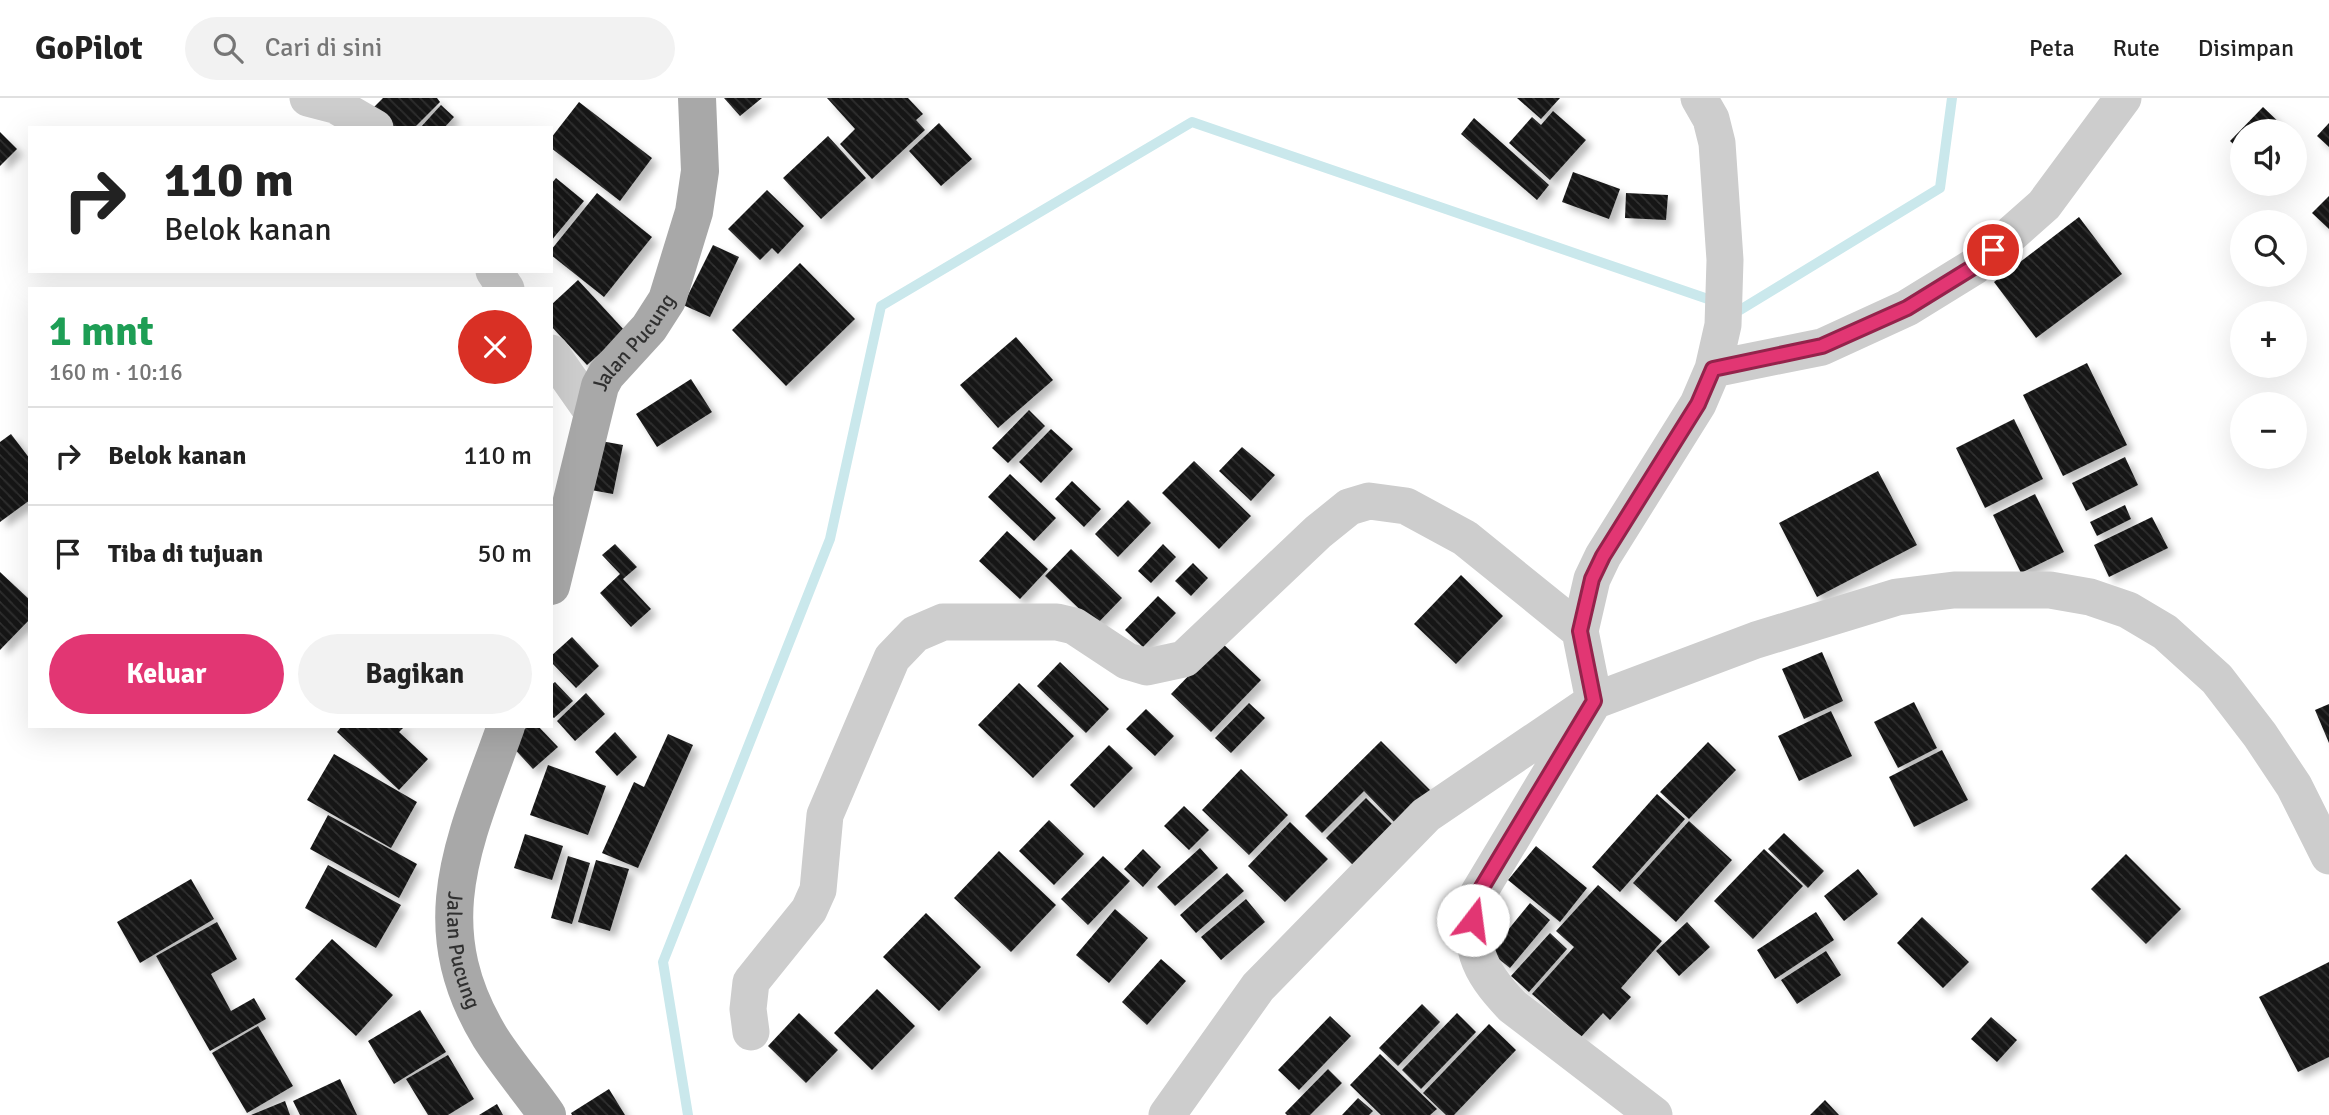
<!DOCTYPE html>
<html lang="id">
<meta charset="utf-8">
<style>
:root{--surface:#fff;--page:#f2f2f2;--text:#222;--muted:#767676;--line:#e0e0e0;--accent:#e23673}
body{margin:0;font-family:Signika,sans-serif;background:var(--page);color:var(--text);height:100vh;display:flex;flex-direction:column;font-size:26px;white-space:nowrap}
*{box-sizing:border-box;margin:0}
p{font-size:23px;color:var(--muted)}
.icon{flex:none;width:38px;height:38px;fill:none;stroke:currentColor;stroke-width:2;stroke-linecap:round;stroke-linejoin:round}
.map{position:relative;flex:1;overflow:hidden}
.side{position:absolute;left:28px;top:189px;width:525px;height:441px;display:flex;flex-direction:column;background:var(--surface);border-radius:0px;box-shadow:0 7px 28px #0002}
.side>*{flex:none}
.guide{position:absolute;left:28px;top:28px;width:525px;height:147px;border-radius:0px;box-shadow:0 7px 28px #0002;background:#fff;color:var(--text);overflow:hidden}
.controls{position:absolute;left:2230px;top:21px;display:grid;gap:14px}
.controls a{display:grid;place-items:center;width:77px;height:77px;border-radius:50%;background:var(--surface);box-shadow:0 7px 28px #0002;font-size:35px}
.pin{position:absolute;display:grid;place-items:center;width:60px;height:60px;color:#fff;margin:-30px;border:4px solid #fff;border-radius:50%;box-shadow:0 2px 7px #0007}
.me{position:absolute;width:77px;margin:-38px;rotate:15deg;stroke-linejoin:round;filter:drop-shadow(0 0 5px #0008)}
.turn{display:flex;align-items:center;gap:24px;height:147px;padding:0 21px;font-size:32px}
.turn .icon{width:91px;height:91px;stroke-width:2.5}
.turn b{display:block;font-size:49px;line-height:60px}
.round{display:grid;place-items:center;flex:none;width:74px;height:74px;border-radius:37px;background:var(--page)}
.overview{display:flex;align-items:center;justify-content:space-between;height:119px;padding:0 21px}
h1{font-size:42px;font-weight:700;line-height:52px;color:#1e9e55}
.button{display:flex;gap:14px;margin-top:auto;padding:14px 21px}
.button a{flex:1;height:80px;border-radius:42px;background:var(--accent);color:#fff;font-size:28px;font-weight:700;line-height:80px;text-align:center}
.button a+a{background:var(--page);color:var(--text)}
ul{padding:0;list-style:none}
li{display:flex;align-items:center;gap:21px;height:98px;padding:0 21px;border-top:2px solid var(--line)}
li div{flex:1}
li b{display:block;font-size:26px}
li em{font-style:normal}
header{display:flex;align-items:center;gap:42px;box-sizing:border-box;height:98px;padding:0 35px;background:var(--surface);border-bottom:2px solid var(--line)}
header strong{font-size:33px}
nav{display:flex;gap:38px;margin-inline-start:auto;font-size:24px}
.search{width:490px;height:63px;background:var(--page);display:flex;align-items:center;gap:18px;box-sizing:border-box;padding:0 24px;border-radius:38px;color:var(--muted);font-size:26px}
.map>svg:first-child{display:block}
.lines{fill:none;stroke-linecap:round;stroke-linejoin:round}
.stream{stroke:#cae8ec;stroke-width:10}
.building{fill:url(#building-back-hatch);filter:url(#shadow)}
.minor{stroke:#cdcdcd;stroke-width:37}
.major{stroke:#a8a8a8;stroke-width:38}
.route-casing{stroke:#93234b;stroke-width:18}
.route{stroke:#e23673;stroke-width:12}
.labels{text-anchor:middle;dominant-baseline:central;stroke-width:7;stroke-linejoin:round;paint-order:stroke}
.street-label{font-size:21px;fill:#303030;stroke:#fff}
</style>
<header>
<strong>GoPilot</strong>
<div class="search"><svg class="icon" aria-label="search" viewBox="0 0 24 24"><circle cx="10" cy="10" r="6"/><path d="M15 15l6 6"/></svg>Cari di sini</div>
<nav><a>Peta</a><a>Rute</a><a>Disimpan</a></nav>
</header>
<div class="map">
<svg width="2329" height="1017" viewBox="0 0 2329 1017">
<defs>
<pattern id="building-back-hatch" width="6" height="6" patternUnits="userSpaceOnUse" patternTransform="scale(1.75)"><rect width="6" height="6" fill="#171717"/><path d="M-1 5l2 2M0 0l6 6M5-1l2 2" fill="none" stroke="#303030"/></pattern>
<filter id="shadow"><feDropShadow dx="6" dy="6" stdDeviation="3.5" flood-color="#0004"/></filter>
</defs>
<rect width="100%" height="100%" fill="#fff"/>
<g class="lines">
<!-- stream -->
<path class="stream" d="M688,1017L663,864L830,441L881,208L1192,24L1740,212L1940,90L1952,0"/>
</g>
<!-- building -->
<path class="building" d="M383,0H437L440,4L414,30H393L373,10Z
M724,0H762L740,18Z
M827,0H908L923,16L916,22L925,32L872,81L840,46L855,31Z
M1517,0H1560L1541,21Z
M579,4L652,60L620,103L551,50V40Z
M441,7L454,19L444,30H420Z
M2263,9L2286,31L2284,33H2242V54L2230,43Z
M1553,13L1586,42L1550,82L1509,45L1532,19L1541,27Z
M1474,20L1549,87L1537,102L1461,36Z
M939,25L972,61L941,88L909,53Z
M2329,25V49L2317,38Z
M0,34L17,51L0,68Z
M828,38L866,80L821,121L783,80Z
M1573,74L1620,91L1609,121L1562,104Z
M556,80L584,103L551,143V86Z
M767,92L804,128L778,156L772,150L760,162L728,131Z
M597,95L652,139L604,199L551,157V152Z
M1626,95L1668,97L1666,122L1625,120Z
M2329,98V131L2312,115Z
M2079,119L2122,176L2036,240L1994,184Z
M713,147L739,159L710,219L683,207Z
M800,165L855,221L786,288L732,232Z
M578,182L625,233L587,267L551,228V207Z
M1016,239L1053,282L998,330L960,287Z
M2087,265L2127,347L2063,378L2023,297Z
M691,281L712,314L657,349L636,316Z
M1029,312L1045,328L1008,365L992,350Z
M2014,321L2043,381L1985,410L1956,350Z
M1051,331L1073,351L1041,385L1019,364Z
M11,336L30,361V402L0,424V344Z
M601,343L623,347L613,396L591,392Z
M1242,349L1275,377L1251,403L1219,373Z
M2125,359L2138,387L2086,413L2072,385Z
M1194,363L1251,418L1219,451L1162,395Z
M1878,373L1917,447L1817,499L1779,425Z
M1010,376L1056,420L1034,443L988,399Z
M1072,383L1101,411L1084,429L1055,401Z
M2035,396L2064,454L2021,475L1993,417Z
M1128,402L1151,425L1118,459L1095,436Z
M2125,407L2131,421L2097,438L2090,424Z
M2152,419L2168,450L2109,479L2094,447Z
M1007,433L1048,471L1020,501L979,463Z
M615,446L637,469L623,481L651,511L631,529L600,495L620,476L602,457Z
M1163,446L1176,459L1151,485L1138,473Z
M1071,451L1122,500L1096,527L1045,478Z
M1193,465L1208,480L1191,498L1175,483Z
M0,474L30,502V521L0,552Z
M1461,477L1503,518L1456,566L1414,526Z
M1158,498L1176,515L1143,549L1125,532Z
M572,539L599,568L576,590L551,564V558Z
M1221,544L1261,582L1211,634L1171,596Z
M1822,554L1843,603L1804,621L1782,571Z
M1060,564L1109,611L1086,635L1037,588Z
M555,584L573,603L554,620L551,618V587Z
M1019,585L1074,638L1033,680L978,627Z
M586,595L605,616L575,643L557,623Z
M1914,604L1937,650L1898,670L1874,624Z
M1249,605L1265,620L1231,655L1215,640Z
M2329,606V645L2315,612Z
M1146,611L1174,638L1155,658L1126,631Z
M1831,613L1852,658L1799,683L1778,638Z
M342,628H405L399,634L428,661L399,692L337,634Z
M528,628H538L558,649L533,671L509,645Z
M615,634L637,659L617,678L595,654Z
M668,636L693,647L638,770L602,755L634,684L644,689Z
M1381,643L1432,694L1398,728L1364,693L1322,735L1305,718Z
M1708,644L1736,672L1689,721L1660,694Z
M1109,647L1133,670L1094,710L1070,687Z
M1942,652L1968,702L1914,729L1889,679Z
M334,656L417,704L391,750L307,702Z
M548,667L606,688L588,737L530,717Z
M1241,671L1288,717L1249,757L1202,712Z
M1657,696L1685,721L1620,794L1592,769Z
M1366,700L1395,729L1355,769L1326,740Z
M1184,708L1209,732L1189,752L1164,728Z
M328,717L417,766L399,800L310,751Z
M1049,722L1084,756L1054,787L1019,753Z
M1689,723L1732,762L1676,824L1633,785Z
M1290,724L1328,761L1285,804L1248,768Z
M1784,735L1824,773L1808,790L1768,751Z
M525,736L563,748L552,782L514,770Z
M1536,748L1587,790L1560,824L1508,782Z
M1200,750L1218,770L1175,808L1157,789Z
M1143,751L1161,769L1143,789L1124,771Z
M1764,751L1803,788L1753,841L1714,803Z
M999,753L1056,807L1011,854L954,800Z
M2126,756L2181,811L2146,846L2091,791Z
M568,758L590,765L572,826L551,820Z
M1103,758L1130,783L1088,827L1061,801Z
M596,762L629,771L610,833L578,824Z
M328,767L401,807L376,850L305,810Z
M1858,771L1878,796L1844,823L1824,798Z
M1227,775L1244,793L1196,835L1180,817Z
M191,781L214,821L140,865L117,824Z
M1598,787L1662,843L1621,890L1631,899L1610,922L1603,915L1581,939L1532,896L1574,849L1556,833Z
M1246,801L1265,824L1221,862L1201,839Z
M1530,805L1550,822L1510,870L1490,854Z
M1115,811L1148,840L1109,885L1076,857Z
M1816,814L1834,842L1775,881L1757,852Z
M926,815L981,869L939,913L883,859Z
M1922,819L1969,864L1943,890L1897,845Z
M217,824L237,861L211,876L231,913L254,900L266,921L210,953L156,858Z
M1687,824L1710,849L1679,878L1656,853Z
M1550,835L1567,851L1529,894L1511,878Z
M332,841L393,897L356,938L295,881Z
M1826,853L1841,877L1797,906L1781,882Z
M1161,861L1186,883L1147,927L1122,904Z
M2329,864V959L2298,974L2259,899Z
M877,891L915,928L872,972L834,935Z
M1422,906L1440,924L1398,968L1379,950Z
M420,912L446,954L394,986L368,943Z
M799,915L838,952L806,985L768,948Z
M1457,915L1476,934L1421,991L1402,972Z
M1330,918L1351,938L1299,992L1278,972Z
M1991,919L2017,942L1997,964L1971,941Z
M1489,926L1516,952L1454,1017H1446L1423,995Z
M258,928L293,988L247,1015L212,955Z
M1380,956L1437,1011L1430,1017H1381L1350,987Z
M448,957L474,1001L448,1017H428L406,981Z
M1328,971L1342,985L1310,1017H1287L1285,1015Z
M340,981L357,1017H300L293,1003Z
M609,991L625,1017H572L571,1015Z
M1358,1000L1373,1013L1369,1017H1342Z
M1825,1002L1839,1017H1810Z
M285,1003L290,1017H251Z
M497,1006L503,1017H479Z"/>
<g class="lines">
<!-- minor -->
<path class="minor" d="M308,0L335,7L375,30
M494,173L506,191
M551,255L593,315
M1713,271L1822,249L1907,210L1975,168L2044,107L2123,0
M751,934L748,911L751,884L809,812L818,792L825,717L892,560L915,536L943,524H1057L1074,528L1127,563L1147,569L1184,561L1318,434L1349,409L1369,403L1406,408L1465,440L1580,533
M1167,1017L1258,889L1426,717L1594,603L1756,542L1897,499L1954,492H2050L2090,499L2128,512L2165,534L2217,581L2260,637L2294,688L2329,758
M1654,1017L1512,908C1476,870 1468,848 1478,796L1594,603L1580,533L1592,481L1603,458L1698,306L1713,271L1723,227L1725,162L1717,45L1711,21L1699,0"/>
<!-- major -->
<g class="major">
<path id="s1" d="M551,488L600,288L606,277L649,230L667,202L694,114L700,73L697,0"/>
<path id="s2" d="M506,628C466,741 421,825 490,939C507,966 529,991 547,1017"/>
</g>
</g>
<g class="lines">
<defs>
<path id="route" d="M1473,822L1478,796L1594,603L1580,533L1592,481L1603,458L1698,306L1713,271L1822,248L1907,210L1975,168L1993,152"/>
</defs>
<!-- route casing -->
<use href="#route" class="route-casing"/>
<!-- route -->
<use href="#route" class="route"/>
</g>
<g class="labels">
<!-- street labels -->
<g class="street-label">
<text stroke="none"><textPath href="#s1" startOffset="261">Jalan Pucung</textPath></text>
<text stroke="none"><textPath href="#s2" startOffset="233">Jalan Pucung</textPath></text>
</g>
</g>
</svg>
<div class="controls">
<a><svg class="icon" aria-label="sound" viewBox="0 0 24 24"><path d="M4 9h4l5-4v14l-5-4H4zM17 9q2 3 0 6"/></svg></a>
<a><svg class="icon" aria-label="search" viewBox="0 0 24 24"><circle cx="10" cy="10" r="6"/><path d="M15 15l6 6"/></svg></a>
<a>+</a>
<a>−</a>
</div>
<div class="pin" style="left:1993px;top:152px;background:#d93025"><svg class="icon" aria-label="arrive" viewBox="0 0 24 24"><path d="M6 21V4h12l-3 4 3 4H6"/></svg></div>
<svg class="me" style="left:1473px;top:822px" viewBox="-20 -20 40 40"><circle r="19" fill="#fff"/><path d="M0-13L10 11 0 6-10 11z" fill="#e23673"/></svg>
<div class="guide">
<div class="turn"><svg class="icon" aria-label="right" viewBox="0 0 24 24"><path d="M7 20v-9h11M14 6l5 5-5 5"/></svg><div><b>110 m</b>Belok kanan</div></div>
</div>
<section class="side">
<div class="overview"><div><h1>1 mnt</h1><p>160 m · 10:16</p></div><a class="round" style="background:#d93025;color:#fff"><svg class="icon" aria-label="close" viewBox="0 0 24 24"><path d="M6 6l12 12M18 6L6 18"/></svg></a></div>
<ul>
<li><svg class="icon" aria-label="right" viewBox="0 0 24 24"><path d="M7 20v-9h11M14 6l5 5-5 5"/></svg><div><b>Belok kanan</b></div><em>110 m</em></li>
<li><svg class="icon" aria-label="arrive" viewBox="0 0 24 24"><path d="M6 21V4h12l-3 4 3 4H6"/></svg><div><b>Tiba di tujuan</b></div><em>50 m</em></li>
</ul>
<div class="button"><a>Keluar</a><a>Bagikan</a></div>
</section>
</div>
